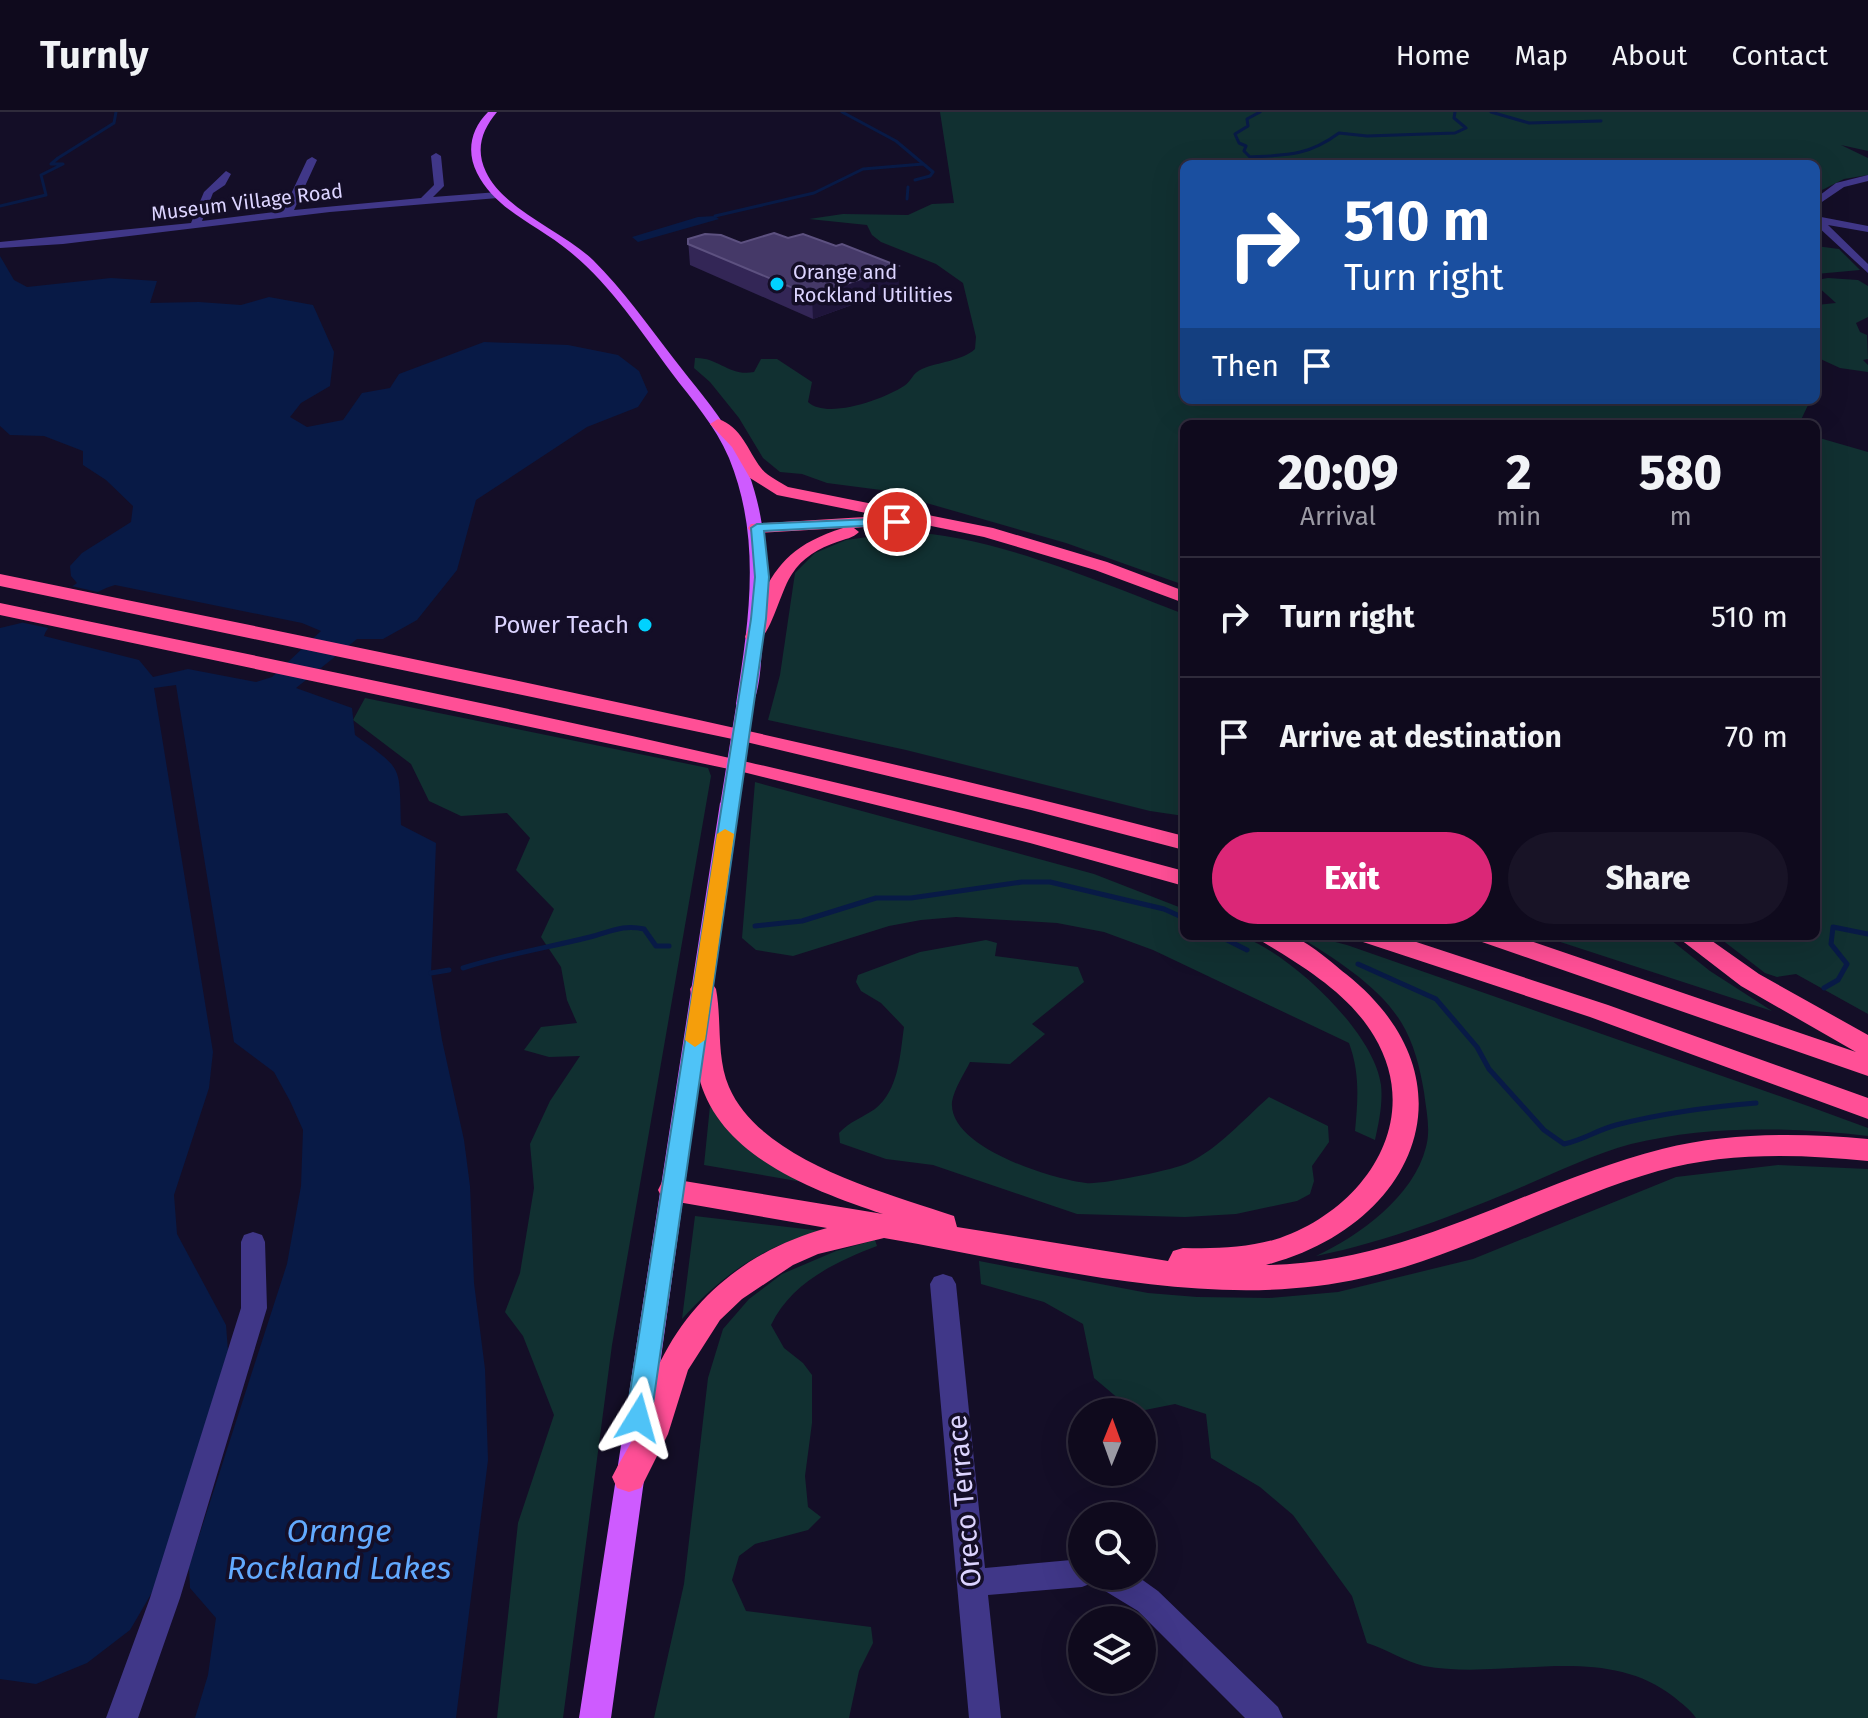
<!DOCTYPE html>
<style>
:root{--surface:#0f0a1d;--page:#181326;--text:#f1f3f6;--muted:#9b9aa4;--line:#2f2b3b;--accent:#db2777}
body{margin:0;font-family:"Fira Sans",sans-serif;background:var(--page);color:var(--text);height:100vh;display:flex;flex-direction:column;font-size:30px;white-space:nowrap}
*{box-sizing:border-box;margin:0}
p{font-size:26px;color:var(--muted)}
.icon{flex:none;width:44px;height:44px;fill:none;stroke:currentColor;stroke-width:2;stroke-linecap:round;stroke-linejoin:round}
.map{position:relative;flex:1;overflow:hidden}
.side{position:absolute;left:1180px;top:308px;width:640px;height:520px;display:flex;flex-direction:column;background:var(--surface);border-radius:12px;box-shadow:0 8px 32px #0002,0 0 0 2px var(--line)}
.side>*{flex:none}
.banner{position:absolute;left:1180px;top:48px;width:640px;height:244px;border-radius:12px;box-shadow:0 8px 32px #0002,0 0 0 2px var(--line);background:#1a4fa0;color:#fff;overflow:hidden}
.needle{width:52px;rotate:1deg}
.tools{position:absolute;left:1068px;top:1286px;display:grid;gap:16px}
.tools a{display:grid;place-items:center;width:88px;height:88px;border-radius:50%;background:var(--surface);box-shadow:0 8px 32px #0002,0 0 0 2px var(--line);font-size:40px}
.pin{position:absolute;display:grid;place-items:center;width:68px;height:68px;color:#fff;margin:-34px;border:4px solid #fff;border-radius:50%;box-shadow:0 2px 8px #0007}
.me{position:absolute;width:88px;margin:-44px;rotate:8deg;stroke-linejoin:round;filter:drop-shadow(0 0 6px #0008)}
.turn{display:flex;align-items:center;gap:28px;height:168px;padding:0 32px;font-size:36px}
.turn .icon{width:104px;height:104px;stroke-width:2.5}
.turn b{display:block;font-size:56px;line-height:68px}
.then{display:flex;align-items:center;height:76px;padding:0 32px;background:#0003;gap:16px;font-size:30px}
.eta{display:flex;justify-content:space-evenly;align-items:center;height:136px;text-align:center}
.eta b{font-size:48px;font-weight:800;line-height:56px}
.primary-button{display:flex;gap:16px;margin-top:auto;padding:16px 32px}
.primary-button a{flex:1;height:92px;border-radius:48px;background:var(--accent);color:#fff;font-size:32px;font-weight:800;line-height:92px;text-align:center}
.primary-button a+a{background:var(--page);color:var(--text)}
ul{padding:0;list-style:none}
li{display:flex;align-items:center;gap:24px;height:120px;padding:0 32px;border-top:2px solid var(--line)}
li div{flex:1}
li b{display:block;font-size:30px}
li em{font-style:normal}
header{display:flex;align-items:center;gap:48px;box-sizing:border-box;height:112px;padding:0 40px;background:var(--surface);border-bottom:2px solid var(--line)}
header strong{font-size:38px}
nav{display:flex;gap:44px;margin-inline-start:auto;font-size:28px}
.map>svg:first-child{display:block}
.green{fill:#113031}
.water{fill:#081a46;fill-rule:evenodd}
.pier{fill:#140e27}
.lines{fill:none;stroke-linecap:round;stroke-linejoin:round}
.stream-far1{stroke:#081a46;stroke-width:3}
.stream{stroke:#081a46;stroke-width:5}
.minor{fill:#403788;fill-rule:evenodd}
.major{fill:#ce5bff;fill-rule:evenodd}
.highway{fill:#ff4f96;fill-rule:evenodd}
.major-bridge{stroke:#ce5bff;stroke-width:17}
.wall{fill:#332656}
.shaded-wall{fill:#1f153b}
.building{fill:#453968;stroke:#5d5180;stroke-width:2}
.route{fill:#4fc3f7;stroke:#337fa1;stroke-width:2}
.slow{fill:#f59e0b}
.poi-dot{fill:#00d2ff;stroke:#140e27;stroke-width:3}
.labels{text-anchor:middle;dominant-baseline:central;stroke-width:7;stroke-linejoin:round;paint-order:stroke}
.far-street-label{font-size:20px;fill:#dcd4ff;stroke:#140e27}
.far-poi-label{font-size:20px;fill:#dcd4ff;stroke:#140e27;text-anchor:start}
.poi-label{font-size:24px;fill:#dcd4ff;stroke:#140e27;text-anchor:end}
.near-street-label{font-size:28px;fill:#dcd4ff;stroke:#140e27}
.near-water-label{font-size:32px;font-style:italic;fill:#62aaff;stroke:#140e27}
</style>
<header>
<strong>Turnly</strong>
<nav><a>Home</a><a>Map</a><a>About</a><a>Contact</a></nav>
</header>
<div class="map">
<svg width="1868" height="1606" viewBox="0 0 1868 1606">
<rect width="100%" height="100%" fill="#140e27"/>
<!-- green -->
<path class="green" d="M940,0H1868V39L1841,33L1868,46V63L1844,67L1816,81V52H1184V288H1808L1809,291L1799,312H1184V473L1066,431L881,378L827,371L802,362L780,360L763,346L739,306L710,270L694,256L695,246C718,245 730,265 754,260L761,247H777L812,270L808,290C827,308 884,287 904,274C912,269 912,261 922,257C938,250 962,249 975,237L976,225L963,171L936,152L881,130L872,123L867,113L809,107L843,102L908,103L932,92L954,91Z
M1816,134L1839,137L1860,158L1816,162Z
M1828,166L1858,168L1868,174V205L1856,211L1860,220L1867,223L1868,247L1863,248L1868,253V260L1840,256L1816,245V193L1836,191L1816,173V168Z
M1816,325L1868,340V902L1796,862L1777,865L1765,861L1717,824H1816Z
M904,420C990,422 1102,471 1184,502V704L1150,699L906,638L768,608L780,563L795,461L815,441L846,428Z
M365,586L708,656L711,664L612,1233L563,1606H497L518,1411L554,1303L523,1224L505,1200L520,1161L534,1076L530,1032L550,989L580,944L549,945L524,938L541,915L577,911L567,888L561,855L541,825L554,797L516,758L530,726L507,701L461,704L429,689L411,652L353,608Z
M755,670L1094,762L1184,797V824C1202,824 1230,819 1246,826C1293,845 1374,920 1381,973C1383,991 1379,1010 1375,1028L1355,1019C1358,988 1360,961 1349,931L1153,838L1104,820L1057,811L956,805L921,808L889,814L793,844L756,838L742,826Z
M1298,824H1312L1347,833L1808,994L1868,1016V1024C1791,1015 1707,1013 1631,1032C1594,1042 1559,1059 1524,1074C1455,1103 1389,1129 1316,1144C1359,1124 1414,1084 1426,1035C1431,1017 1426,998 1424,980C1420,956 1414,931 1401,910C1379,874 1334,846 1298,824Z
M1542,824H1666L1710,859L1772,899Z
M986,828L997,831L995,844L1078,855L1084,870L1032,912L1045,922L1010,952L970,950C964,962 954,977 952,990C948,1035 1051,1067 1086,1071C1100,1073 1174,1058 1188,1051C1218,1037 1244,1007 1269,985L1328,1014L1329,1030L1312,1054L1314,1069L1310,1082L1297,1089L1236,1102L1185,1105L1077,1102L933,1053L886,1047L840,1031L839,1021C850,1009 862,1006 875,997C899,978 900,943 904,915L881,891L861,879L856,870L858,863L920,840Z
M710,994L731,1020L814,1072L704,1053Z
M1778,1053L1868,1057V1606H1696C1690,1597 1682,1592 1674,1585C1603,1529 1506,1569 1424,1554C1406,1550 1386,1537 1367,1531L1352,1484L1293,1403L1260,1375L1211,1346L1206,1302L1175,1292L1145,1298L1126,1293L1094,1266L1083,1212L1044,1190L981,1172L979,1149L1148,1181L1197,1185L1269,1186L1338,1180L1473,1147L1676,1065Z
M695,1104L822,1119C764,1133 722,1163 682,1207Z
M875,1128L877,1134C835,1150 791,1171 771,1213L784,1236L803,1251L812,1263V1311L805,1364L808,1395L821,1405L808,1418L755,1432L739,1444L732,1468L746,1499L871,1515L873,1531L859,1559L849,1606H654L684,1472L708,1266L723,1217L749,1187L782,1162L836,1139Z"/>
<!-- water -->
<path class="water" d="M715,104L719,107L638,130L632,125L698,105Z
M0,144L14,168L27,175L111,166L157,169L150,191L199,190L241,193L269,185L313,193L334,240L330,274L301,291L290,305L307,315L343,308L362,281L390,276L399,262L484,230L568,233L618,243L639,259L648,280L638,295L587,315L476,388L457,458L417,508L383,527H357L296,576L352,596L355,623C404,659 399,652 401,713L436,731L431,861L442,928L464,1028L470,1074L474,1171L485,1257L488,1348L456,1606H195L208,1563L216,1506L190,1476L189,1455L287,1152L301,1074L303,1018L290,989L274,960L234,930L176,573L154,576L213,940L209,976L174,1083L177,1122L226,1213L228,1239L154,1477L130,1518L87,1551L36,1572L0,1567V516L21,511L77,471L71,464L70,454L82,441L131,410L133,394L106,368L83,353V339L44,324L10,323L0,314ZM115,473L302,511L321,519L272,565L256,570L188,557L153,565L139,548L44,524C50,505 96,478 115,473Z"/>
<!-- pier -->
<path class="pier" d="M67,473L102,481L53,517L15,509L35,498Z"/>
<g class="lines">
<!-- stream-far1 -->
<path class="stream-far1" d="M842,0L896,29L933,60L930,64L915,68
M1260,0L1247,7L1248,14L1235,22L1239,31L1246,34L1244,39L1250,45C1287,43 1308,44 1339,21L1367,24L1455,21L1466,16L1454,6L1455,0
M1491,0L1529,11L1601,9
M907,87L908,75
M0,94L46,83L41,63L63,52H51L58,46L114,11L116,0
M715,104L814,81L863,57L923,52"/>
<!-- stream -->
<path class="stream" d="M755,814L802,809L876,786H911L1022,770H1050L1164,797L1184,806
M1219,824L1247,838
M1358,852L1436,887L1477,935L1489,957L1544,1018L1564,1032C1583,1028 1597,1018 1616,1013C1663,1001 1708,995 1756,991
M463,856C507,842 546,836 590,825C610,820 623,812 644,817L656,834H669
M431,861L449,858
M1824,876L1838,868L1847,852L1831,832L1833,815L1868,822"/>
<!-- minor -->
<path class="minor" d="M436,41L441,44L444,74L433,85L498,80L503,83L498,86L330,100L63,132L0,136V130L191,111L204,80L226,59L231,62L225,73L213,81L202,109L283,99L307,48L312,45L317,48L294,98L421,86L434,73L431,44Z
M1868,63V69L1844,75L1816,94V86L1836,71Z
M1816,104L1868,114V120L1828,113L1868,152V161L1816,113Z
M253,1120L262,1123L265,1130L267,1196L180,1486L138,1606H106L150,1486L241,1196V1130L244,1123Z
M943,1162L952,1165L956,1172L985,1456L1082,1447V1464H1137L1158,1479L1278,1595L1283,1606H1245L1138,1499L1092,1471L1082,1475L988,1483L1001,1606H969L930,1172L934,1165Z"/>
<!-- major -->
<path class="major" d="M488,0H497C482,18 475,37 486,60C504,98 563,119 593,148C623,178 648,213 674,247C693,272 715,296 731,324C766,383 770,452 763,518C761,541 762,575 751,596H739L736,592C749,508 762,427 729,346C715,313 692,288 671,260C640,218 610,172 569,139C539,114 495,98 477,61C466,39 471,17 488,0Z
M729,685L738,691L611,1606H579L720,691Z"/>
<!-- highway -->
<path class="highway" d="M718,307C741,314 748,339 761,356C767,364 780,370 788,375L993,416L1107,450L1184,479V491L1095,458L984,425L888,405L891,409L888,413L854,416L859,420C853,426 845,427 837,430C819,436 802,446 792,462C781,477 770,527 755,531L748,529L745,525C768,466 779,436 843,416L757,421L751,420L748,416L751,412L881,404L777,383L750,366L732,335L710,312Z
M0,462C396,543 793,622 1184,724V738L1031,698L742,629L0,474Z
M0,491C397,573 793,652 1184,759V774L1030,731L743,660L0,503Z
M1260,824C1269,824 1282,822 1291,824C1309,830 1331,850 1346,862C1479,968 1416,1114 1266,1153C1408,1152 1528,1071 1662,1037C1730,1020 1799,1021 1868,1027V1049C1798,1042 1726,1040 1658,1059C1557,1088 1465,1143 1363,1166C1209,1201 1037,1152 884,1126L818,1142L793,1153L742,1187L720,1208L688,1258L668,1322L641,1376L629,1380L617,1376L612,1365C619,1350 629,1336 636,1321C645,1301 648,1278 657,1257C690,1184 751,1137 827,1116L672,1089L662,1086L658,1078L662,1070L672,1067L883,1102C815,1079 722,1046 700,969C692,939 697,907 690,877L694,871L703,868L712,871L716,877C722,908 716,945 729,975C761,1049 884,1080 954,1104L957,1115L1168,1149L1173,1139L1183,1136C1215,1137 1249,1136 1280,1126C1364,1097 1425,1009 1374,924C1349,882 1304,855 1263,830Z
M1360,824H1398L1608,893L1868,986V1007L1590,905L1363,830Z
M1479,824H1516L1856,940L1741,874L1676,824H1705L1759,862L1868,923V964L1482,830Z"/>
<!-- major-bridge -->
<path class="major-bridge" d="M729,691L745,592"/>
</g>
<!-- wall -->
<path class="wall" d="M788,126L836,134L899,176L813,207L690,153L688,127L741,131Z"/>
<!-- shaded-wall -->
<path class="shaded-wall" d="M898,154L899,176L813,207L812,184Z"/>
<!-- building -->
<path class="building" d="M774,121L788,126L803,122L836,134L842,132L898,154L812,184L688,132V127L705,122L721,123L741,131Z"/>
<!-- route -->
<path class="route" d="M897,406L903,410L901,412L764,419L769,465L766,507L651,1306L647,1313L638,1316L630,1313L626,1306L751,507L755,465L751,416L757,412Z"/>
<!-- slow -->
<path class="slow" d="M725,717L734,722L705,928L695,935L685,928L717,722Z"/>
<!-- markers -->
<g class="poi-dot">
<circle cx="777" cy="172" r="8"/>
<circle cx="645" cy="513" r="8"/>
</g>
<g class="labels">
<!-- far-street labels -->
<g class="far-street-label">
<text transform="translate(247 90) rotate(-7)">Museum Village Road</text>
</g>
<!-- far-poi labels -->
<g class="far-poi-label">
<text x="793" y="160">Orange and<tspan x="793" dy="23">Rockland Utilities</tspan></text>
</g>
<!-- poi labels -->
<g class="poi-label">
<text x="629" y="513">Power Teach</text>
</g>
<!-- near-street labels -->
<g class="near-street-label">
<text transform="translate(964 1389) rotate(-95)">Oreco Terrace</text>
</g>
<!-- near-water labels -->
<g class="near-water-label">
<text x="339" y="1419">Orange<tspan x="339" dy="37">Rockland Lakes</tspan></text>
</g>
</g>
</svg>
<div class="tools">
<a><svg class="needle" viewBox="-14 -14 28 28"><path d="M0-13l5 13h-10z" fill="#e53935"/><path d="M0 13l5-13h-10z" fill="#9b9aa4"/></svg></a>
<a><svg class="icon" aria-label="search" viewBox="0 0 24 24"><circle cx="10" cy="10" r="6"/><path d="M15 15l6 6"/></svg></a>
<a><svg class="icon" aria-label="layers" viewBox="0 0 24 24"><path d="M12 4l9 5-9 5-9-5zM3 14l9 5 9-5"/></svg></a>
</div>
<div class="pin" style="left:897px;top:410px;background:#d93025"><svg class="icon" aria-label="arrive" viewBox="0 0 24 24"><path d="M6 21V4h12l-3 4 3 4H6"/></svg></div>
<svg class="me" style="left:638px;top:1306px" viewBox="-20 -20 40 40"><path d="M0-17L14 15 0 8-14 15z" fill="#4fc3f7" stroke="#fff" stroke-width="4"/></svg>
<div class="banner">
<div class="turn"><svg class="icon" aria-label="right" viewBox="0 0 24 24"><path d="M7 20v-9h11M14 6l5 5-5 5"/></svg><div><b>510 m</b>Turn right</div></div>
<div class="then">Then<svg class="icon" aria-label="arrive" viewBox="0 0 24 24"><path d="M6 21V4h12l-3 4 3 4H6"/></svg></div>
</div>
<section class="side">
<div class="eta">
<div><b>20:09</b><p>Arrival</p></div>
<div><b>2</b><p>min</p></div>
<div><b>580</b><p>m</p></div>
</div>
<ul>
<li><svg class="icon" aria-label="right" viewBox="0 0 24 24"><path d="M7 20v-9h11M14 6l5 5-5 5"/></svg><div><b>Turn right</b></div><em>510 m</em></li>
<li><svg class="icon" aria-label="arrive" viewBox="0 0 24 24"><path d="M6 21V4h12l-3 4 3 4H6"/></svg><div><b>Arrive at destination</b></div><em>70 m</em></li>
</ul>
<div class="primary-button"><a>Exit</a><a>Share</a></div>
</section>
</div>
